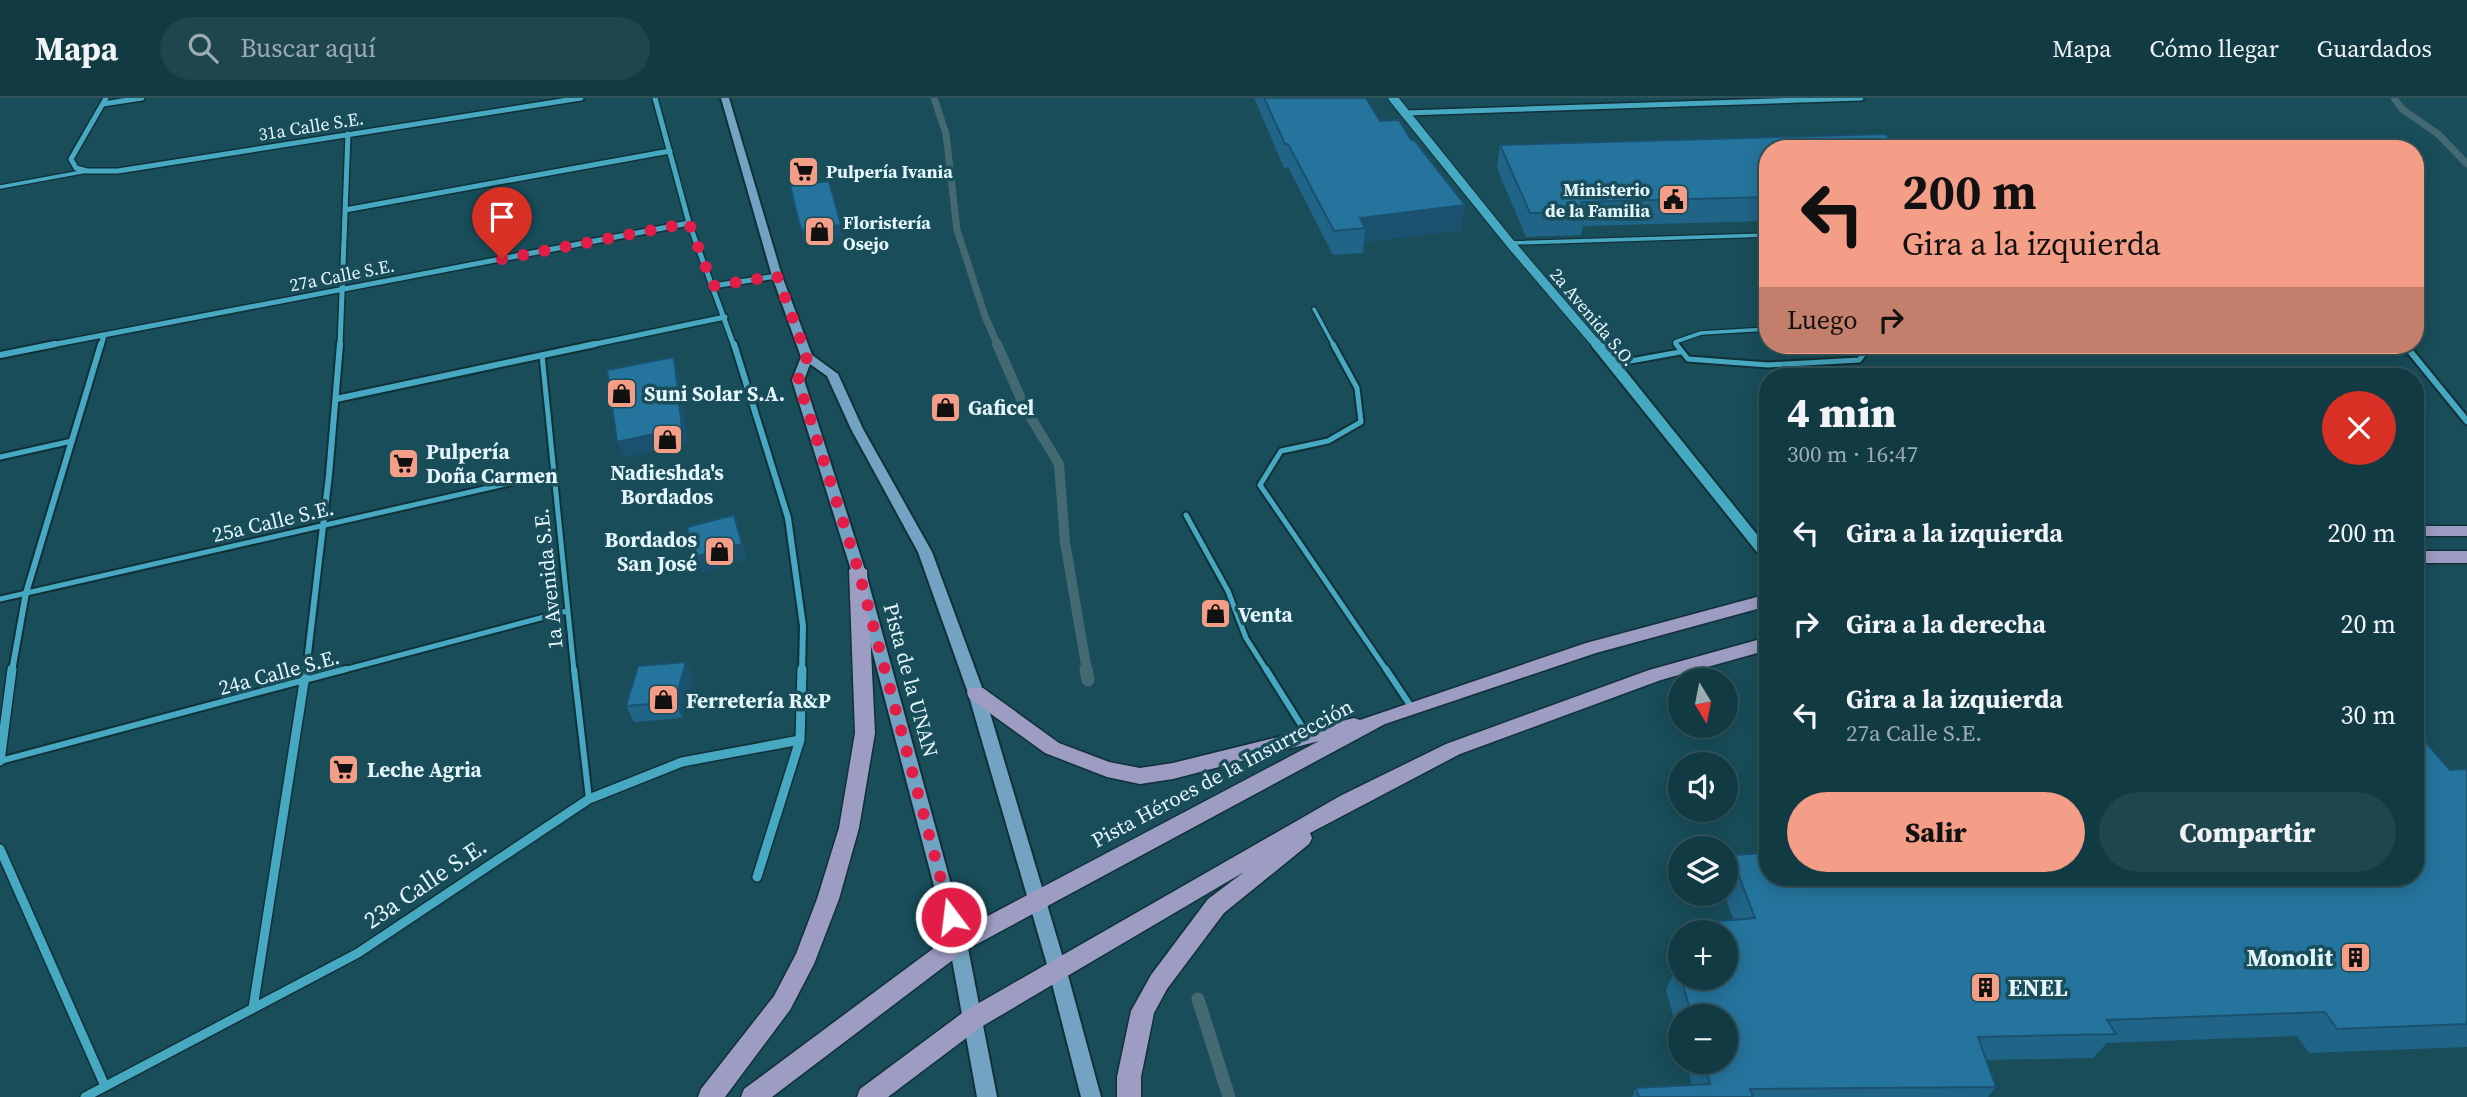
<!DOCTYPE html>
<html lang="es">
<meta charset="utf-8">
<style>
:root{--surface:#123a43;--page:#1f454e;--text:#f1f3f6;--muted:#9cadb2;--line:#31545c;--accent:#f49e87}
body{margin:0;font-family:"Source Serif 4",serif;background:var(--page);color:var(--text);height:100vh;display:flex;flex-direction:column;font-size:26px;white-space:nowrap}
*{box-sizing:border-box;margin:0}
p{font-size:23px;color:var(--muted)}
.icon{flex:none;width:38px;height:38px;fill:none;stroke:currentColor;stroke-width:2;stroke-linecap:round;stroke-linejoin:round}
.map{position:relative;flex:1;overflow:hidden}
.panel{position:absolute;left:1759px;top:270px;width:665px;height:518px;display:flex;flex-direction:column;background:var(--surface);border-radius:28px;box-shadow:0 4px 18px #0003,0 0 0 2px var(--line)}
.panel>*{flex:none}
.guide{position:absolute;left:1759px;top:42px;width:665px;height:214px;border-radius:28px;box-shadow:0 4px 18px #0003,0 0 0 2px var(--line);background:#f49e87;color:#111;overflow:hidden}
.needle{width:46px;rotate:170deg}
.controls{position:absolute;left:1668px;top:570px;display:grid;gap:14px}
.controls a{display:grid;place-items:center;width:70px;height:70px;border-radius:50%;background:var(--surface);box-shadow:0 4px 18px #0003,0 0 0 2px var(--line);font-size:35px}
.pin{position:absolute;display:grid;place-items:center;width:60px;height:60px;color:#fff;margin:-72px -30px;border-radius:50% 50% 50% 0;rotate:-45deg;box-shadow:0 0 7px #0007}
.pin .icon{rotate:45deg}
.me{position:absolute;width:77px;margin:-38px;rotate:345deg;stroke-linejoin:round;filter:drop-shadow(0 0 5px #0008)}
.turn{display:flex;align-items:center;gap:24px;height:147px;padding:0 28px;font-size:32px}
.turn .icon{width:91px;height:91px;stroke-width:2.5}
.turn b{display:block;font-size:49px;line-height:60px}
.then{display:flex;align-items:center;height:66px;padding:0 28px;background:#0003;gap:14px;font-size:26px}
.round{display:grid;place-items:center;flex:none;width:74px;height:74px;border-radius:37px;background:var(--page)}
.headline{display:flex;align-items:center;justify-content:space-between;height:119px;padding:0 28px}
h1{font-size:42px;font-weight:800;line-height:52px}
.cta{display:flex;gap:14px;margin-top:auto;padding:14px 28px}
.cta a{flex:1;height:80px;border-radius:42px;background:var(--accent);color:#111;font-size:28px;font-weight:800;line-height:80px;text-align:center}
.cta a+a{background:var(--page);color:var(--text)}
ul{padding:0;list-style:none}
li{display:flex;align-items:center;gap:21px;height:91px;padding:0 28px}
li div{flex:1}
li b{display:block;font-size:26px}
li em{font-style:normal}
header{display:flex;align-items:center;gap:42px;box-sizing:border-box;height:98px;padding:0 35px;background:var(--surface);border-bottom:2px solid var(--line)}
header strong{font-size:33px}
nav{display:flex;gap:38px;margin-inline-start:auto;font-size:24px}
.search{width:490px;height:63px;background:var(--page);display:flex;align-items:center;gap:18px;box-sizing:border-box;padding:0 24px;border-radius:38px;color:var(--muted);font-size:26px}
.map>svg:first-child{display:block}
.lines{fill:none;stroke-linecap:round;stroke-linejoin:round}
.stream-far2{stroke:#456972;stroke-width:7}
.stream-far1{stroke:#456972;stroke-width:10}
.stream{stroke:#456972;stroke-width:13}
.service-far2-casing{stroke:#113038;stroke-width:6}
.service-far1-casing{stroke:#113038;stroke-width:9}
.service-casing{stroke:#113038;stroke-width:10}
.minor-far2-casing{stroke:#113038;stroke-width:8}
.minor-far1-casing{stroke:#113038;stroke-width:10}
.minor-casing{stroke:#113038;stroke-width:12}
.tertiary-far1-casing{stroke:#113038;stroke-width:11}
.tertiary-casing{stroke:#113038;stroke-width:15}
.secondary-casing{stroke:#113038;stroke-width:4}
.primary-casing{stroke:#113038;stroke-width:3}
.service-far2{stroke:#47a9c1;stroke-width:3.5}
.service-far1{stroke:#47a9c1;stroke-width:5}
.service{stroke:#47a9c1;stroke-width:6}
.minor-far2{stroke:#47a9c1;stroke-width:5}
.minor-far1{stroke:#47a9c1;stroke-width:6}
.minor{stroke:#47a9c1;stroke-width:9}
.tertiary-far1{stroke:#47a9c1;stroke-width:9}
.tertiary{stroke:#47a9c1;stroke-width:11}
.secondary{fill:#72a3c2;fill-rule:evenodd}
.primary{fill:#9d9dc4;fill-rule:evenodd}
.wall{fill:#206487}
.shaded-wall{fill:#1a516e}
.building{fill:#25749d;stroke:#1a516e;stroke-width:2}
.route{stroke:#e11d48;stroke-width:12;stroke-dasharray:0 21.6}
.labels{text-anchor:middle;dominant-baseline:central;stroke-width:7;stroke-linejoin:round;paint-order:stroke}
.far-street-label{font-size:18px;fill:#e5f6fb;stroke:#184d59}
.far-poi-label{font-size:18px;font-weight:bold;fill:#e5f6fb;stroke:#184d59;text-anchor:start}
.poi-label{font-size:21px;font-weight:bold;fill:#e5f6fb;stroke:#184d59;text-anchor:start}
.street-label{font-size:21px;fill:#e5f6fb;stroke:#184d59}
.near-street-label{font-size:24px;fill:#e5f6fb;stroke:#184d59}
.near-poi-label{font-size:24px;font-weight:bold;fill:#e5f6fb;stroke:#184d59;text-anchor:end}
</style>
<header>
<strong>Mapa</strong>
<div class="search"><svg class="icon" aria-label="search" viewBox="0 0 24 24"><circle cx="10" cy="10" r="6"/><path d="M15 15l6 6"/></svg>Buscar aquí</div>
<nav><a>Mapa</a><a>Cómo llegar</a><a>Guardados</a></nav>
</header>
<div class="map">
<svg width="2467" height="999" viewBox="0 0 2467 999">
<rect width="100%" height="100%" fill="#184d59"/>
<g class="lines">
<!-- stream-far2 -->
<path class="stream-far2" d="M934,0L946,36L957,132L985,218L998,248
M2394,0L2402,11L2438,36L2467,66"/>
<!-- stream-far1 -->
<path class="stream-far1" d="M997,246L1025,310L1059,366L1065,444L1087,573"/>
<!-- stream -->
<path class="stream" d="M1086,571L1088,582
M1198,901L1229,999"/>
<defs>
<path id="service-far2" d="M0,89L87,73
M1512,145L1768,137
M1314,211L1334,248
M1677,248L1675,244L1701,235L1768,231"/>
<path id="service-far1" d="M1333,246L1357,290L1361,324L1328,343L1281,353L1260,387L1387,573
M1676,246L1688,261L1768,267L1859,262L1863,257V247
M542,257L574,573
M1614,266L1680,254
M0,359L72,343
M1186,417L1228,493L1246,540L1267,573
M0,501L554,375
M340,573L567,513"/>
<path id="service" d="M574,571L589,701
M1266,571L1308,638
M1386,571L1412,610
M0,663L346,571"/>
<path id="minor-far2" d="M106,0L71,61L76,70L87,73H118L581,0
M655,0L689,125L734,248
M103,6L142,0
M1406,15L1861,0
M345,112L670,53
M713,188L777,178
M46,248L689,125
M101,248L104,237
M340,248L348,36
M586,248L725,219"/>
<path id="minor-far1" d="M734,246L788,420L803,528L802,573
M2405,247L2467,323
M0,257L55,246
M336,301L595,246
M12,573L26,495L101,246
M306,573L329,377L340,246"/>
<path id="minor" d="M0,663L12,571
M0,751L105,988
M757,779L800,642L802,571
M253,910L306,571
M85,999L358,855L589,701L682,664L800,642"/>
<path id="tertiary-far1" d="M1393,0L1510,145L1598,248"/>
<path id="tertiary" d="M1597,246L1768,459"/>
<path id="secondary" d="M721,0H729L782,178L812,257L838,276L863,331L932,454L984,595L1066,870L1101,999H1081L1048,870L968,595L918,454L851,331L827,278L810,266L804,282L865,472L967,845L997,999H977L949,845L851,472L792,282L801,259L772,178Z"/>
<path id="primary" d="M2415,428H2467V438H2415Z
M2415,453H2467V465H2415Z
M858,466L867,472L875,635L859,730L839,801L814,866L790,912L725,999H698L701,991L774,898L796,856L817,801L839,730L855,635L849,472Z
M1768,496V508L1596,555L1385,626L966,852L772,999H741L744,991L950,838L1319,643L1173,681L1140,686L1107,679L1045,655L969,600L967,595L969,590H983L1059,645L1109,664L1140,670L1173,665L1354,620L1360,622L1586,545Z
M1768,539V552L1661,582L1460,656L1310,735L1312,740L1309,746L1224,815L1167,891L1154,915L1141,979V999H1117V979L1131,913L1151,877L1208,801L1244,774L981,929L888,999H857L860,991L965,913L1340,698L1446,646L1649,572Z"/>
</defs>
<!-- service-far2 casing -->
<use href="#service-far2" class="service-far2-casing"/>
<!-- service-far1 casing -->
<use href="#service-far1" class="service-far1-casing"/>
<!-- service casing -->
<use href="#service" class="service-casing"/>
<!-- minor-far2 casing -->
<use href="#minor-far2" class="minor-far2-casing"/>
<!-- minor-far1 casing -->
<use href="#minor-far1" class="minor-far1-casing"/>
<!-- minor casing -->
<use href="#minor" class="minor-casing"/>
<!-- tertiary-far1 casing -->
<use href="#tertiary-far1" class="tertiary-far1-casing"/>
<!-- tertiary casing -->
<use href="#tertiary" class="tertiary-casing"/>
<!-- secondary casing -->
<use href="#secondary" class="secondary-casing"/>
<!-- primary casing -->
<use href="#primary" class="primary-casing"/>
<!-- service-far2 -->
<use href="#service-far2" class="service-far2"/>
<!-- service-far1 -->
<use href="#service-far1" class="service-far1"/>
<!-- service -->
<use href="#service" class="service"/>
<!-- minor-far2 -->
<use href="#minor-far2" class="minor-far2"/>
<!-- minor-far1 -->
<use href="#minor-far1" class="minor-far1"/>
<!-- minor -->
<use href="#minor" class="minor"/>
<!-- tertiary-far1 -->
<use href="#tertiary-far1" class="tertiary-far1"/>
<!-- tertiary -->
<use href="#tertiary" class="tertiary"/>
<!-- secondary -->
<use href="#secondary" class="secondary"/>
<!-- primary -->
<use href="#primary" class="primary"/>
</g>
<!-- wall -->
<path class="wall" d="M1255,0H1366L1380,23L1462,132L1364,144L1363,155L1333,157L1288,69L1284,70L1255,2Z
M1500,47L1768,51V123L1583,128L1581,137L1526,139L1497,70Z
M686,564L693,580L682,620L634,624L626,608Z
M2467,671V949L2309,955L2297,938L2107,945L2093,960L1986,962L1996,989L1988,999H1632L1636,990L1692,987L1686,964H1726V919H1680V942L1666,892L1677,867H1680L1673,851L1680,835V880H1726V835H1680L1684,826L1734,822L1724,796H1726V768L1731,757L2415,779L2450,672Z"/>
<!-- shaded-wall -->
<path class="shaded-wall" d="M1465,107L1462,132L1364,144L1365,130L1360,120Z
M841,127L843,138L804,144L801,132Z
M674,259L679,274L688,345L623,360L617,344Z
M734,417L748,461L701,475L695,459Z
M686,564L693,580L682,620L675,604Z"/>
<!-- building -->
<path class="building" d="M1264,0H1366L1380,23L1399,22L1411,42H1414L1465,107L1360,120L1365,130L1334,133L1288,46H1285Z
M1886,36L1899,51H1768V99L1581,104L1586,113L1530,115L1500,47Z
M829,83L841,127L801,132L790,88Z
M674,259L682,330L617,344L607,272Z
M734,417L742,446L695,459L687,429Z
M686,564L675,604L626,608L638,568Z
M2415,632L2450,672L2467,671V926L2337,931L2325,914L2107,922L2116,936L1978,939L1996,989L1750,991L1753,999H1639L1636,990L1710,986L1704,964H1726V919H1692L1681,880H1726V835H1688L1684,826L1755,820L1731,757L1768,755V779H2415Z"/>
<g class="lines">
<!-- route -->
<path class="route" d="M502,161L689,125L713,188L777,178L807,259L798,282L858,471L951,819"/>
</g>
<!-- icons -->
<defs>
<symbol id="supermarket-square" viewBox="-11 -11 22 22"><rect x="-9" y="-9" width="18" height="18" rx="4" fill="#f49e87" stroke="#184d59"/><path d="M-6-5.5h2.5l.6 2H6L4.5 2H-2.5L-4.4-4H-6ZM-1.5 3.2a1.3 1.3 0 1 0 .1 0ZM3 3.2a1.3 1.3 0 1 0 .1 0Z" fill="#111"/></symbol>
<symbol id="civic-square" viewBox="-11 -11 22 22"><rect x="-9" y="-9" width="18" height="18" rx="4" fill="#f49e87" stroke="#184d59"/><path d="M-.6-6.5H3V-4.5H.6V-3L4-1V1h2V6H-6V1h2V-1L-.6-3ZM-1.2 2.5V6h2.4V2.5Z" fill="#111"/></symbol>
<symbol id="shop-square" viewBox="-11 -11 22 22"><rect x="-9" y="-9" width="18" height="18" rx="4" fill="#f49e87" stroke="#184d59"/><path d="M-5-2.5h2.3a2.7 3.5 0 0 1 5.4 0H5L5.5 6h-11ZM-1.5-2.5h3a1.5 2.3 0 0 0-3 0Z" fill="#111"/></symbol>
<symbol id="building-square" viewBox="-11 -11 22 22"><rect x="-9" y="-9" width="18" height="18" rx="4" fill="#f49e87" stroke="#184d59"/><path d="M-4-6H4V6H1V3H-1V6H-4ZM-2.5-4.3h1.7v1.8h-1.7ZM.8-4.3h1.7v1.8H.8ZM-2.5-1h1.7V.8h-1.7ZM.8-1h1.7V.8H.8Z" fill="#111"/></symbol>
</defs>
<g fill-rule="evenodd">
<use href="#supermarket-square" x="786" y="56" width="35" height="35"/>
<use href="#civic-square" x="1656" y="84" width="35" height="35"/>
<use href="#shop-square" x="802" y="116" width="35" height="35"/>
<use href="#shop-square" x="604" y="278" width="35" height="35"/>
<use href="#shop-square" x="928" y="292" width="35" height="35"/>
<use href="#shop-square" x="650" y="324" width="35" height="35"/>
<use href="#supermarket-square" x="386" y="348" width="35" height="35"/>
<use href="#shop-square" x="702" y="436" width="35" height="35"/>
<use href="#shop-square" x="1198" y="498" width="35" height="35"/>
<use href="#shop-square" x="646" y="584" width="35" height="35"/>
<use href="#supermarket-square" x="326" y="654" width="35" height="35"/>
<use href="#building-square" x="2338" y="842" width="35" height="35"/>
<use href="#building-square" x="1968" y="872" width="35" height="35"/>
</g>
<g class="labels">
<!-- far-street labels -->
<g class="far-street-label">
<text transform="translate(311 28) rotate(-9)">31a Calle S.E.</text>
<text transform="translate(342 177) rotate(-11)">27a Calle S.E.</text>
<text transform="translate(1593 219) rotate(50)">2a Avenida S.O.</text>
</g>
<!-- far-poi labels -->
<g class="far-poi-label">
<text x="826" y="73">Pulpería Ivania</text>
<text x="1650" y="91" text-anchor="end">Ministerio<tspan x="1650" dy="21">de la Familia</tspan></text>
<text x="843" y="124">Floristería<tspan x="843" dy="21">Osejo</tspan></text>
</g>
<!-- poi labels -->
<g class="poi-label">
<text x="644" y="295">Suni Solar S.A.</text>
<text x="968" y="309">Gaficel</text>
<text x="426" y="353">Pulpería<tspan x="426" dy="24">Doña Carmen</tspan></text>
<text x="667" y="374" text-anchor="middle">Nadieshda's<tspan x="667" dy="24">Bordados</tspan></text>
<text x="697" y="441" text-anchor="end">Bordados<tspan x="697" dy="24">San José</tspan></text>
<text x="1238" y="516">Venta</text>
<text x="686" y="602">Ferretería R&amp;P</text>
<text x="367" y="671">Leche Agria</text>
</g>
<!-- street labels -->
<g class="street-label">
<text transform="translate(273 423) rotate(-13)">25a Calle S.E.</text>
<text transform="translate(548 481) rotate(-96)">1a Avenida S.E.</text>
<text transform="translate(279 574) rotate(-15)">24a Calle S.E.</text>
<text transform="translate(911 582) rotate(75)">Pista de la UNAN</text>
<text transform="translate(1222 675) rotate(-28)">Pista Héroes de la Insurrección</text>
</g>
<!-- near-street labels -->
<g class="near-street-label">
<text transform="translate(425 785) rotate(-34)">23a Calle S.E.</text>
</g>
<!-- near-poi labels -->
<g class="near-poi-label">
<text x="2333" y="859">Monolit</text>
<text x="2008" y="889" text-anchor="start">ENEL</text>
</g>
</g>
</svg>
<div class="controls">
<a><svg class="needle" viewBox="-14 -14 28 28"><path d="M0-13l5 13h-10z" fill="#e53935"/><path d="M0 13l5-13h-10z" fill="#9cadb2"/></svg></a>
<a><svg class="icon" aria-label="sound" viewBox="0 0 24 24"><path d="M4 9h4l5-4v14l-5-4H4zM17 9q2 3 0 6"/></svg></a>
<a><svg class="icon" aria-label="layers" viewBox="0 0 24 24"><path d="M12 4l9 5-9 5-9-5zM3 14l9 5 9-5"/></svg></a>
<a>+</a>
<a>−</a>
</div>
<div class="pin" style="left:502px;top:161px;background:#d93025"><svg class="icon" aria-label="arrive" viewBox="0 0 24 24"><path d="M6 21V4h12l-3 4 3 4H6"/></svg></div>
<svg class="me" style="left:951px;top:819px" viewBox="-20 -20 40 40"><circle r="17" fill="#e11d48" stroke="#fff" stroke-width="3"/><path d="M0-11L8 9 0 5-8 9z" fill="#fff"/></svg>
<div class="guide">
<div class="turn"><svg class="icon" aria-label="left" viewBox="0 0 24 24"><path d="M17 20v-9H6M10 6l-5 5 5 5"/></svg><div><b>200 m</b>Gira a la izquierda</div></div>
<div class="then">Luego<svg class="icon" aria-label="right" viewBox="0 0 24 24"><path d="M7 20v-9h11M14 6l5 5-5 5"/></svg></div>
</div>
<section class="panel">
<div class="headline"><div><h1>4 min</h1><p>300 m · 16:47</p></div><a class="round" style="background:#d93025;color:#fff"><svg class="icon" aria-label="close" viewBox="0 0 24 24"><path d="M6 6l12 12M18 6L6 18"/></svg></a></div>
<ul>
<li><svg class="icon" aria-label="left" viewBox="0 0 24 24"><path d="M17 20v-9H6M10 6l-5 5 5 5"/></svg><div><b>Gira a la izquierda</b></div><em>200 m</em></li>
<li><svg class="icon" aria-label="right" viewBox="0 0 24 24"><path d="M7 20v-9h11M14 6l5 5-5 5"/></svg><div><b>Gira a la derecha</b></div><em>20 m</em></li>
<li><svg class="icon" aria-label="left" viewBox="0 0 24 24"><path d="M17 20v-9H6M10 6l-5 5 5 5"/></svg><div><b>Gira a la izquierda</b><p>27a Calle S.E.</p></div><em>30 m</em></li>
</ul>
<div class="cta"><a>Salir</a><a>Compartir</a></div>
</section>
</div>
